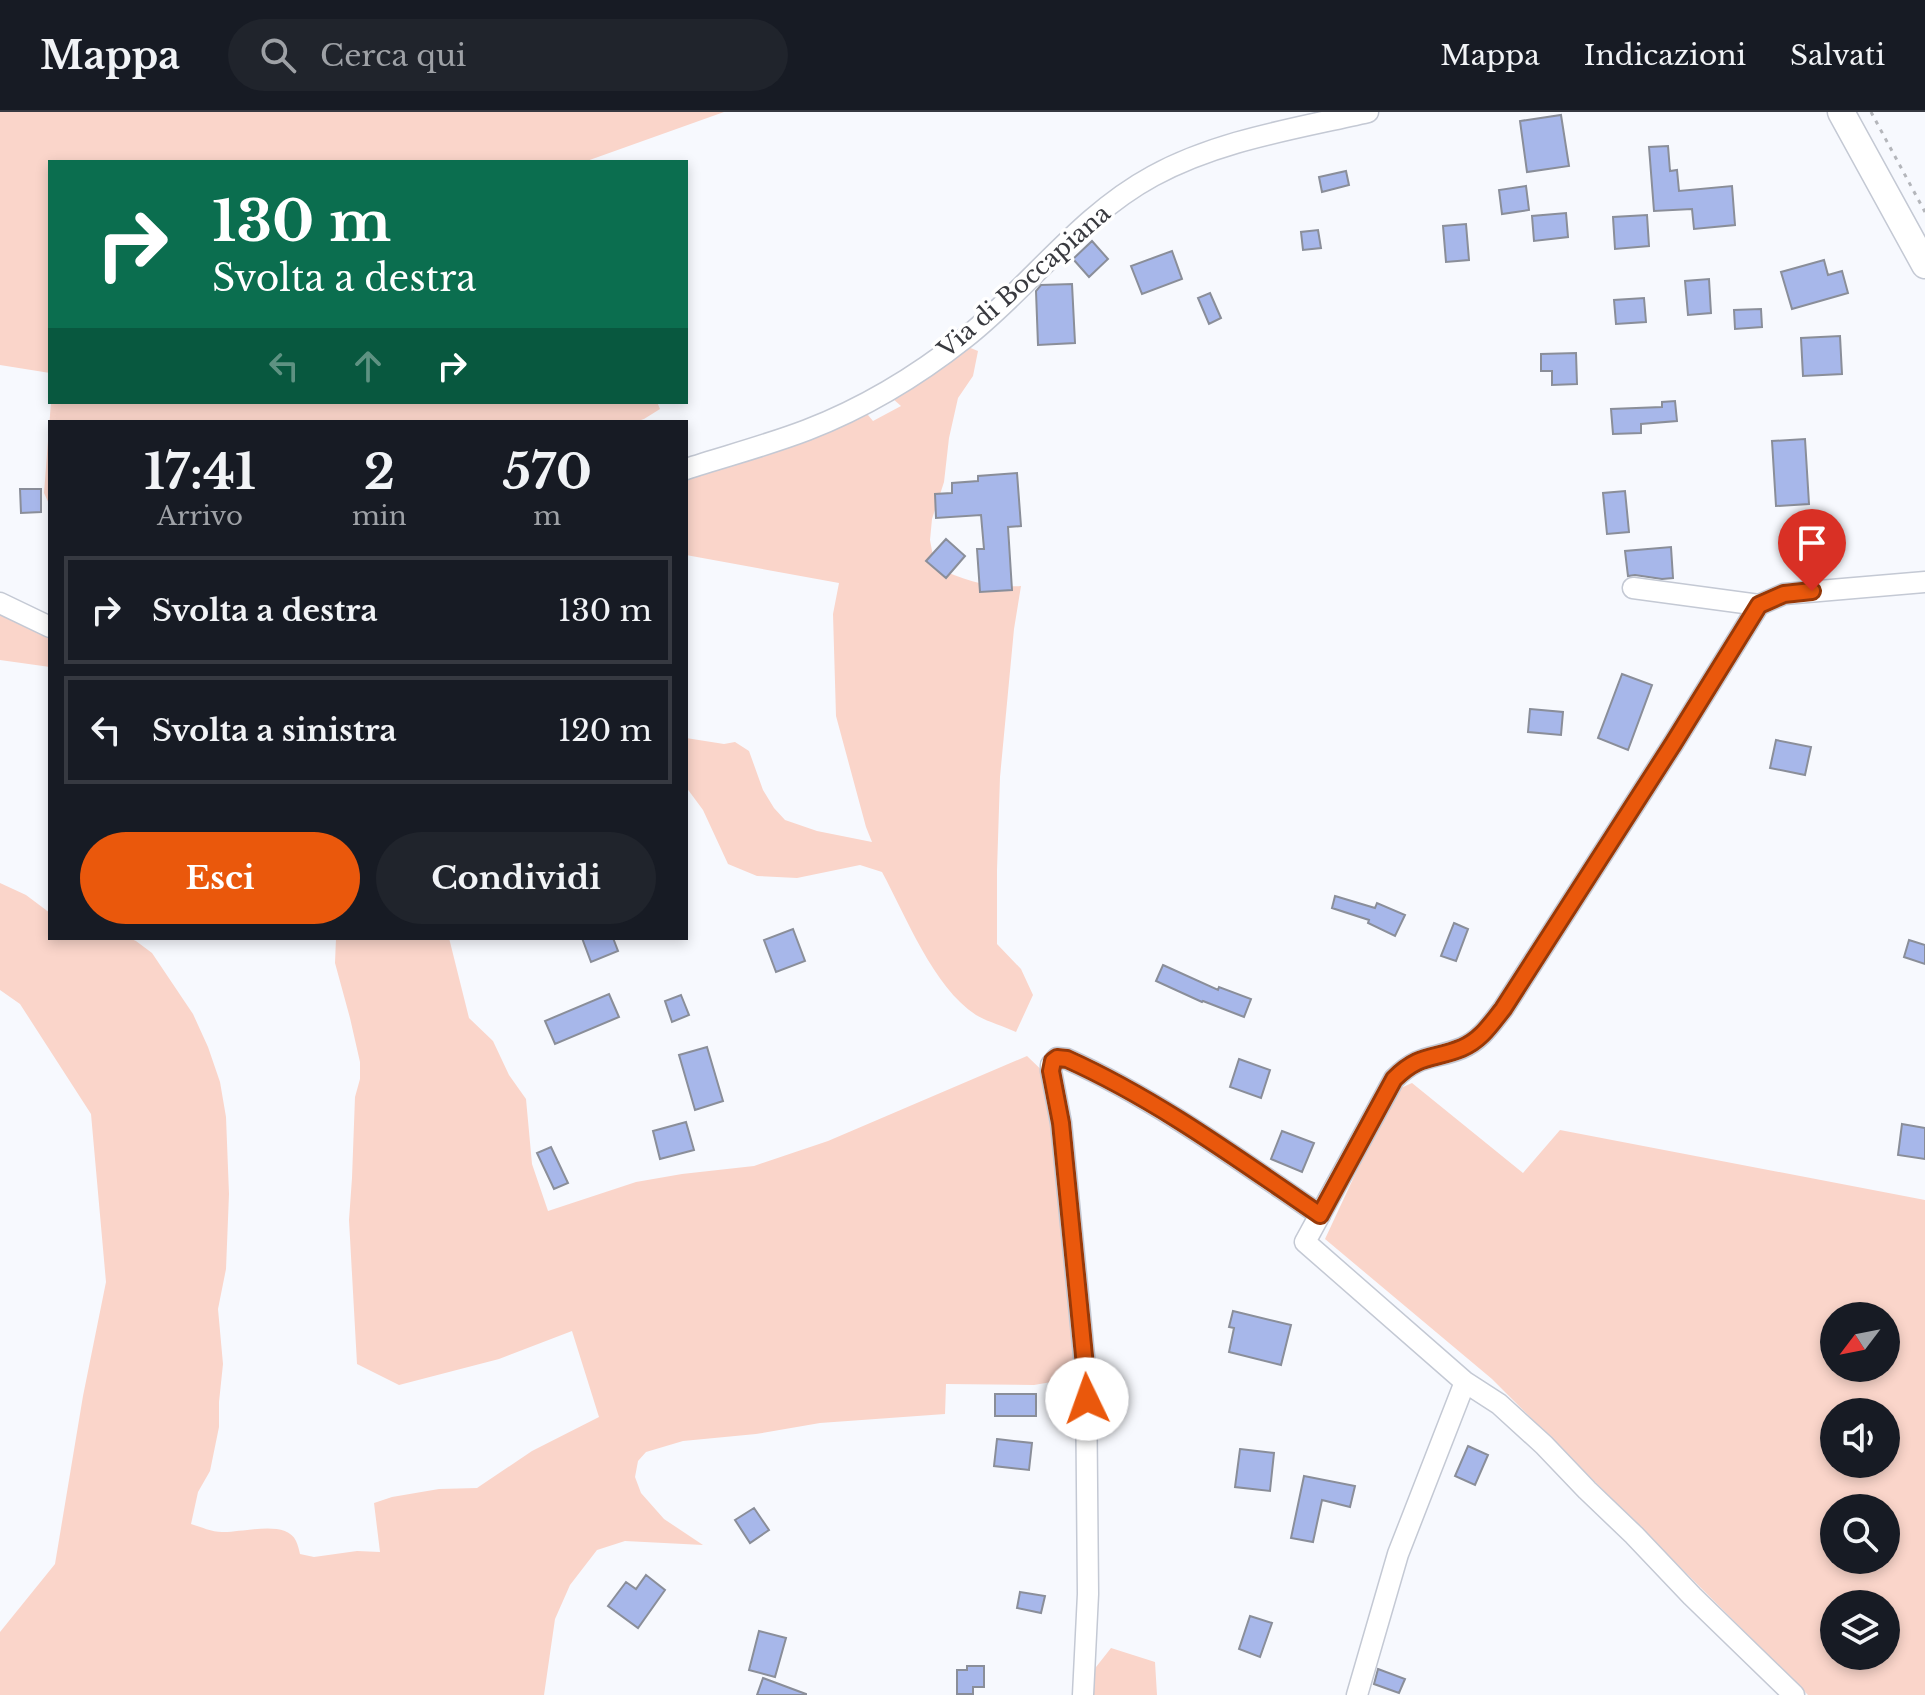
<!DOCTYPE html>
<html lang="it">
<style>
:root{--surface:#171b24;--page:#20242c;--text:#f1f3f6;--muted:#9ea1a6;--line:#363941;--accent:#ea580c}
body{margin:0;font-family:"Libre Baskerville",serif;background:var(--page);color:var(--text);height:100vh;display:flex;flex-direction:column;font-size:30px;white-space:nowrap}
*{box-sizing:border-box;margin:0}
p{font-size:26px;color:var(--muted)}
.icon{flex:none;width:44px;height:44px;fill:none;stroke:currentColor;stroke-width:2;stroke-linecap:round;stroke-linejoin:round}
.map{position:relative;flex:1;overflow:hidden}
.drawer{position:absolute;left:48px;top:308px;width:640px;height:520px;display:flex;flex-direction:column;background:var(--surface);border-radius:0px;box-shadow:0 4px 12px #0003}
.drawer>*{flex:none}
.guide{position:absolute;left:48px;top:48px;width:640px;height:244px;border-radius:0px;box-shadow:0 4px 12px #0003;background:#0b6e4f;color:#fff;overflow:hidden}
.needle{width:52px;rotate:238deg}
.fabs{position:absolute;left:1820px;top:1190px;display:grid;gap:16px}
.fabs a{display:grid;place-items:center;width:80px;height:80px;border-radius:50%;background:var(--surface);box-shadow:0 4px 12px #0003;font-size:40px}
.pin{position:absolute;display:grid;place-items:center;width:68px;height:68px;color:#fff;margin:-82px -34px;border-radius:50% 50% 50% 0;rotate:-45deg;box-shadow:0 0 8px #0007}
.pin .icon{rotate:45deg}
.me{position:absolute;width:88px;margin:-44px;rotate:357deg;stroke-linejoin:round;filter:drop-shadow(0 0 6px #0008)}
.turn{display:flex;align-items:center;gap:28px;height:168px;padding:0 32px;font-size:36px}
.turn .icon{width:104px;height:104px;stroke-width:2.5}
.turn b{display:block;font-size:56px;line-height:68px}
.lanes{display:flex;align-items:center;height:76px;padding:0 32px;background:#0003;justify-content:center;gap:40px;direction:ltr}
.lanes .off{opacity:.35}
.eta{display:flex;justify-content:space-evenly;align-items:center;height:136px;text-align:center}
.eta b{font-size:48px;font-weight:700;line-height:56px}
.button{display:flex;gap:16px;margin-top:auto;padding:16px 32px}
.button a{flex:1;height:92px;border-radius:48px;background:var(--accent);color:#fff;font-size:32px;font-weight:700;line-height:92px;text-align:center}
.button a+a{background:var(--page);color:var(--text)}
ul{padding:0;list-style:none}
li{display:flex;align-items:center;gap:24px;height:108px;margin:0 16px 12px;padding:0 16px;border:4px solid var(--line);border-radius:0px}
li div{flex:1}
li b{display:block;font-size:30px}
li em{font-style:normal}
header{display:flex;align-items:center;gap:48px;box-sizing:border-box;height:112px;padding:0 40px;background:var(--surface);border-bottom:2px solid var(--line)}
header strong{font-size:38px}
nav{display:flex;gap:44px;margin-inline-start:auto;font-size:28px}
.search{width:560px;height:72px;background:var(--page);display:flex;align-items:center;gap:20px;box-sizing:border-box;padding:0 28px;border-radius:44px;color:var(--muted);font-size:30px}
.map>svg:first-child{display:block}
.green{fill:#fad5ca;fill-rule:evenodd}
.building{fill:#a7b7ea;stroke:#8a8e99;stroke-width:2}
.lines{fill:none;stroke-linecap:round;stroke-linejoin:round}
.minor-casing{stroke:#c4c9d4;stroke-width:23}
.major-casing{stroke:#c4c9d4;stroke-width:29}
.path{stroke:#b4b6bb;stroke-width:3;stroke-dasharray:4 6;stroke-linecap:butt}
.minor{stroke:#fff;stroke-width:20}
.major{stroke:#fff;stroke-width:26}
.route-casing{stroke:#983908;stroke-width:20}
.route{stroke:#ea580c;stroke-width:14}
.labels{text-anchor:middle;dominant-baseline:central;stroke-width:7;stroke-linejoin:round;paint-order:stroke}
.street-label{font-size:24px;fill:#393a3f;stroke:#fff}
</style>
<header>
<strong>Mappa</strong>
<div class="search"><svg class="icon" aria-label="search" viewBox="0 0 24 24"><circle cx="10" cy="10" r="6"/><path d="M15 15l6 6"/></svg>Cerca qui</div>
<nav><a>Mappa</a><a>Indicazioni</a><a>Salvati</a></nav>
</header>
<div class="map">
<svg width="1925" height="1583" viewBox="0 0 1925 1583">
<rect width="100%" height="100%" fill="#f7f9fe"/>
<!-- green -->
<path class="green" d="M0,0H724L584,50H50V261L0,253Z
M968,235L978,239L973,264L958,286L949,326L944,370L932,407L930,428L935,455C967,469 986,476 1021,474L1014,517L1000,665L997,758V832L1021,857L1033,883L1016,920C1003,914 988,910 976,903C933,875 906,804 882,760L860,753L797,766L757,764L728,752L703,698L686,675V626L724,632L735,630L749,639L763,678L774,696L785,708L817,719L872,730L866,715L836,604L833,502L839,471L686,443V365L862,301L868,303L873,309L901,294L892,286Z
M51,290H657L660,297L644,307L635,310H50V394L44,381Z
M0,500L50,521V555L0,548Z
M0,771L26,783L50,801V826H129L136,829L152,841L193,902L208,935L220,970L226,1005L229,1082L226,1157L218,1197L223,1252L219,1290V1315L210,1359L198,1380L191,1412C201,1415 212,1420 222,1420C242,1421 286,1407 296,1429C298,1433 299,1438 300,1442L314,1445L357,1439L380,1440L374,1391L392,1385L439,1377L477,1376L532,1339L599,1305L572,1219L499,1247L399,1273L357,1252L349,1108L352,1066L355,985L360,967V950L350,906L335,851L336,826H449L469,906L493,929L509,963L526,987L532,1052L548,1099L636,1070L682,1062L754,1054L828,1029L1027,944L1053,969L1086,1264L1034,1273L946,1272L945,1302L820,1311L756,1322L683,1329L646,1340L638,1349L635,1365L641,1381L664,1407L703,1433L625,1429L597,1438L570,1473L555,1507L544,1583H0V1520L55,1452L83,1284L106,1170L91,1002L20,892L0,878Z
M1412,971L1523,1061L1560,1018L1925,1088V1583H1808L1492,1267L1325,1127L1394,979ZM1834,1204H1886V1256H1834ZM1834,1300H1886V1352H1834ZM1834,1396H1886V1448H1834ZM1834,1492H1886V1544H1834Z
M1111,1536L1155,1550L1157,1583H1074Z"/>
<!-- building -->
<path class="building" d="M1561,3L1569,54L1527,60L1520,9Z
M1668,34L1670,59L1677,58L1679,79L1732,74L1735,113L1694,117L1692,97L1654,99L1649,35Z
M1346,59L1349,73L1322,80L1319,65Z
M1526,74L1529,98L1502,102L1499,78Z
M1566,101L1568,125L1534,129L1532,104Z
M1647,103L1649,134L1615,137L1613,105Z
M1466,112L1469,148L1446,150L1443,114Z
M1318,118L1321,136L1303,138L1301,120Z
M1092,129L1108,147L1089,165L1073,147Z
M1172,139L1182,167L1142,182L1131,154Z
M1824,148L1828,163L1842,159L1848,181L1792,197L1781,160Z
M1709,167L1711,201L1688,203L1685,169Z
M1072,172L1075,231L1038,233L1036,179L1041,173Z
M1210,181L1221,206L1209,212L1198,186Z
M1644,186L1646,210L1616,212L1614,188Z
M1761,197L1762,215L1735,217L1734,198Z
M1840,224L1842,262L1803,264L1801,226Z
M1576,241L1577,272L1552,273V259H1541V242Z
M1675,289L1677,309L1641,312V321L1613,322L1611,297L1662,295V290Z
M1805,327L1809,392L1776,394L1772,329Z
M1017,361L1021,414L1008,415L1012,478L980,480L977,437H984L981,403L936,406L935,382L952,381V371L978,369V364Z
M20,377H41V400L21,401Z
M1625,379L1629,420L1607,422L1603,381Z
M946,427L965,444L946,466L926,449Z
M1671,435L1673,466L1662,467L1635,463L1628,464L1625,439Z
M1622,562L1652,573L1628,638L1598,626Z
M1530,597L1563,600L1561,623L1528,620Z
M1776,628L1811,635L1805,663L1770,656Z
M1335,784L1375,796L1377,791L1405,803L1395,824L1368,811L1369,808L1332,796Z
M1454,811L1468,817L1456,849L1441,844Z
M793,817L805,849L776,860L764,828Z
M582,826H613L618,839L591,850Z
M1909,828L1925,833V852L1904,845Z
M1163,853L1218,878L1219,875L1251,887L1244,905L1203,889L1202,890L1156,869Z
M609,882L619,905L555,932L545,909Z
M681,883L689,903L672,910L665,889Z
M707,935L723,989L695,998L679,943Z
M1239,947L1270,958L1261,986L1230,975Z
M686,1010L694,1038L660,1047L653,1019Z
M1902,1012L1925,1016V1047L1898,1043Z
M1282,1019L1314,1031L1302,1060L1271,1047Z
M551,1035L568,1071L554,1077L537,1041Z
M1233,1199L1291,1213L1281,1253L1229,1240L1234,1216L1229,1215Z
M995,1282H1036V1304H995Z
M997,1327L1032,1331L1029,1358L994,1354Z
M1468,1334L1488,1343L1475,1373L1455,1364Z
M1240,1337L1274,1341L1270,1379L1235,1375Z
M1304,1364L1355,1374L1350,1395L1322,1388L1313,1430L1291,1426Z
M754,1396L769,1418L750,1431L735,1408Z
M646,1463L665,1478L638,1516L608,1494L626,1470L636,1477Z
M1020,1480L1045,1484L1041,1501L1017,1496Z
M1250,1504L1272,1511L1260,1545L1239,1537Z
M759,1519L786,1526L775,1565L749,1558Z
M967,1554H984V1575H973V1582H957V1558H967Z
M1378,1557L1405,1567L1399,1581L1374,1572Z
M763,1566L806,1582V1583H757Z"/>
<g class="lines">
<defs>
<path id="minor" d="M686,357C726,344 768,333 807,318C864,296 917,264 965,226C1030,175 1079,104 1153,64C1219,28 1295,17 1368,0
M1633,476L1759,493
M0,491L50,515
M1465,1270L1499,1292L1544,1333L1587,1378L1634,1423L1692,1484L1794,1583
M1083,1583L1088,1482L1086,1264L1061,1011L1051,959V953L1057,946L1067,947C1156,987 1239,1048 1320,1103
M1357,1583L1398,1442L1465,1270L1305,1130L1394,967C1420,941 1433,948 1462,936C1481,928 1491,912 1503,897L1673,632L1759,493L1784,482L1925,470"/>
<path id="major" d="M1841,0L1925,153"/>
</defs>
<!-- minor casing -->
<use href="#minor" class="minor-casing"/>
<!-- major casing -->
<use href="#major" class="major-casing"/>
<!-- path -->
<path class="path" d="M1871,0L1925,100"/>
<!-- minor -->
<use href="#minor" class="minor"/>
<!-- major -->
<use href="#major" class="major"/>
</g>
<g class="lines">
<defs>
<path id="route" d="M1087,1287L1086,1264L1061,1011L1051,959L1053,949L1057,946L1067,947C1158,988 1238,1047 1320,1103L1394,967C1420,941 1433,948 1462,936C1481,928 1491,912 1503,897L1673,632L1759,493L1784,482L1812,479"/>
</defs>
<!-- route casing -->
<use href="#route" class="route-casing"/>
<!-- route -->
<use href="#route" class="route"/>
</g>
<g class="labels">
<!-- street labels -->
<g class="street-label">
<text transform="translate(1024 169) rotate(-41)">Via di Boccapiana</text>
</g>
</g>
</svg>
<div class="fabs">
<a><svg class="needle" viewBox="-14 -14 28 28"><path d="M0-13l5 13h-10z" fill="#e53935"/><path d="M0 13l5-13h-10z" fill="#9ea1a6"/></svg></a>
<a><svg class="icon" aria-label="sound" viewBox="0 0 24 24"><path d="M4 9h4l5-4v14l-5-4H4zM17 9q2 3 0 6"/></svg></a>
<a><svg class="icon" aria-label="search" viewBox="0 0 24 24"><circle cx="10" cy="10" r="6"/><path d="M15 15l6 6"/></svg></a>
<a><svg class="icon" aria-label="layers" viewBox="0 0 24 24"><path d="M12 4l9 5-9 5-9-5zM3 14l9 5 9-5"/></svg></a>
</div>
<div class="pin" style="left:1812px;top:479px;background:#d93025"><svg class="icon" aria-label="arrive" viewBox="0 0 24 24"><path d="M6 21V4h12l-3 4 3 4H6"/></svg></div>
<svg class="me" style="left:1087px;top:1287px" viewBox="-20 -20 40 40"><circle r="19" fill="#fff"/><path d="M0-13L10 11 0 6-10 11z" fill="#ea580c"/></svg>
<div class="guide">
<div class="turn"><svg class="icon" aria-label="right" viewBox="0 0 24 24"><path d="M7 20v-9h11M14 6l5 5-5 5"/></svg><div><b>130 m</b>Svolta a destra</div></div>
<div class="lanes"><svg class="icon off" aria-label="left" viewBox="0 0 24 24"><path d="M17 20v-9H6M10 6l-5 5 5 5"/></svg><svg class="icon off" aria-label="ahead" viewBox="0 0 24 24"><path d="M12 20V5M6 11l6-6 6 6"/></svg><svg class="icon" aria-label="right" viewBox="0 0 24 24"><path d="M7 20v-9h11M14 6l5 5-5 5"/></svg></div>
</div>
<section class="drawer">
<div class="eta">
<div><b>17:41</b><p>Arrivo</p></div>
<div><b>2</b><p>min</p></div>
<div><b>570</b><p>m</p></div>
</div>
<ul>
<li><svg class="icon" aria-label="right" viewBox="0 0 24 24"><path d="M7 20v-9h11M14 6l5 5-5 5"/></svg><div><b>Svolta a destra</b></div><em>130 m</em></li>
<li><svg class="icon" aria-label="left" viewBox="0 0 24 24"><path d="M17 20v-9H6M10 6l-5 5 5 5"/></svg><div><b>Svolta a sinistra</b></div><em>120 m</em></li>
</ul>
<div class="button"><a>Esci</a><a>Condividi</a></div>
</section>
</div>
